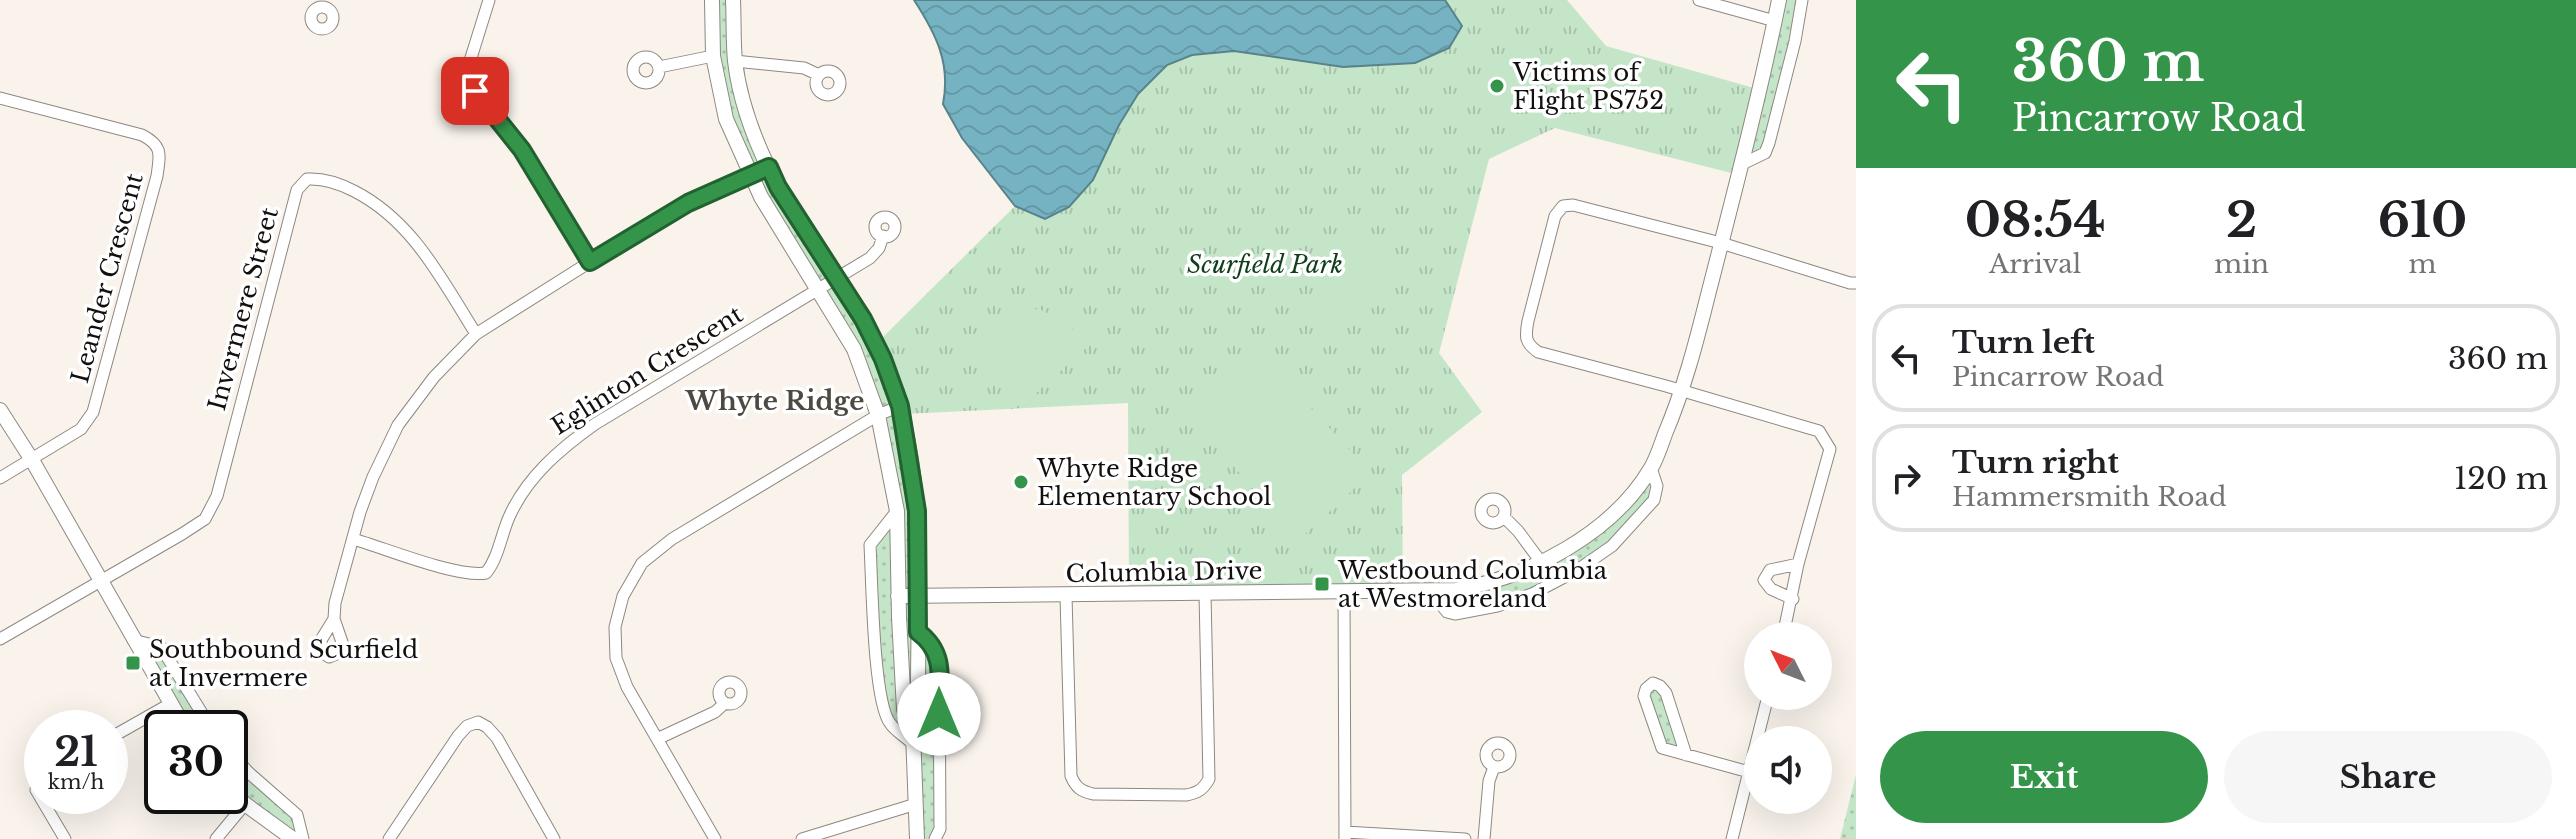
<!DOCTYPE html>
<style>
:root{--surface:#fff;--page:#f6f6f6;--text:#202124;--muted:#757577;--line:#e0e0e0;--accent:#34954a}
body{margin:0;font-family:"Libre Baskerville",serif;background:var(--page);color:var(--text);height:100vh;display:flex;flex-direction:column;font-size:30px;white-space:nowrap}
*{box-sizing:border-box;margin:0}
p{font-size:26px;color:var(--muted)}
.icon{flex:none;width:44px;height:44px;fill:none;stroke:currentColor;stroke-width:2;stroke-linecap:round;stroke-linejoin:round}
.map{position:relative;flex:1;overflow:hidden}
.sheet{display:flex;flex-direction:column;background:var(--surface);width:720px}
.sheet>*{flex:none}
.hud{background:#34954a;color:#fff;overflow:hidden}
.needle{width:52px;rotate:312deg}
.buttons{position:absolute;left:1744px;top:622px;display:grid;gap:16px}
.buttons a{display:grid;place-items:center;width:88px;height:88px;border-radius:50%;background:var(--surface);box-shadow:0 8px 32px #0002;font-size:40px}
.speed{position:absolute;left:24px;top:710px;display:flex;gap:16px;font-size:40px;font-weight:700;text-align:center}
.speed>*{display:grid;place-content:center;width:104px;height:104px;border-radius:50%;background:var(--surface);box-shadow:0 8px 32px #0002;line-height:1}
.speed small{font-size:20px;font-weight:400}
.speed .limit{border:4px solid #111;border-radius:12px;background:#fff;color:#111}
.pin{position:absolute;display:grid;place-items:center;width:68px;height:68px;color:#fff;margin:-34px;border-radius:16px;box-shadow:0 4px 12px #0006}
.me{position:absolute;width:88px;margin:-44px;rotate:0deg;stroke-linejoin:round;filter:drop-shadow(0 0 6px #0008)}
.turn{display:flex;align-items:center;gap:28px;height:168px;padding:0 24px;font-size:36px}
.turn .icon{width:104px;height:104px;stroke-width:2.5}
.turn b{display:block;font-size:56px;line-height:68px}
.eta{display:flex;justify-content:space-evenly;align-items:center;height:136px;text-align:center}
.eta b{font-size:48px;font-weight:700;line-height:56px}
.cta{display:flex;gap:16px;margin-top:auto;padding:16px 24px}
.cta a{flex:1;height:92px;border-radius:48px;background:var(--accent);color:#fff;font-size:32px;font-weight:700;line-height:92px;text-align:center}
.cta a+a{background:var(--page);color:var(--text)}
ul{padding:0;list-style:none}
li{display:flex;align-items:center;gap:24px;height:108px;margin:0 16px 12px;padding:0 8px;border:4px solid var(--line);border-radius:32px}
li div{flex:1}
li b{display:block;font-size:30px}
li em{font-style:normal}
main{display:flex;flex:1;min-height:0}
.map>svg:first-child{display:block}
.grass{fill:url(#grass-dots)}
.park{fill:url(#park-tufts)}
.pitch{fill:#c5e5c8}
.water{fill:url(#water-waves);stroke:#58828c;stroke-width:2}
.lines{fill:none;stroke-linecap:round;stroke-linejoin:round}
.minor-casing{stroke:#8d8881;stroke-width:13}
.tertiary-casing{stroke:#8d8881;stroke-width:16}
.minor{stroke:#fff;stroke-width:11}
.tertiary{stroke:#fff;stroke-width:14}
.route-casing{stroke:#226130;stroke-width:20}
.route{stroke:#34954a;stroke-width:14}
.poi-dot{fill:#34954a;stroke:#fff;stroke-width:3}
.labels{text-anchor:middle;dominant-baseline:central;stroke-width:7;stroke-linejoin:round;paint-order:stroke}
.poi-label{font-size:24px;fill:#12100e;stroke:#fff;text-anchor:start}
.park-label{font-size:24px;font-style:italic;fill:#103e1c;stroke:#fff}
.street-label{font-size:24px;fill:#12100e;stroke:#fff}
.neighbourhood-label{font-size:26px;font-weight:bold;fill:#4e4943;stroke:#fff}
</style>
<main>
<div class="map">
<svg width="1856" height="839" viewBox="0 0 1856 839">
<defs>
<pattern id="grass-dots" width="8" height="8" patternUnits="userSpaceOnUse" patternTransform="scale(2)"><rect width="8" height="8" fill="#c5e5c8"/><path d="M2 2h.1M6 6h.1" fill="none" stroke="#a8c3ab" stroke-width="1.8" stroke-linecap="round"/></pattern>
<pattern id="park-tufts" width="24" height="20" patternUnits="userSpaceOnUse" patternTransform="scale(2)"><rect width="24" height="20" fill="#c5e5c8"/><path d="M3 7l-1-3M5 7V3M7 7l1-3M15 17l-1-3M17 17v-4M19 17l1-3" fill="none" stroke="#a8c3ab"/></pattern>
<pattern id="water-waves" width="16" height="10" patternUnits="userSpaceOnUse" patternTransform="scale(2)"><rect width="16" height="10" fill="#76b3c2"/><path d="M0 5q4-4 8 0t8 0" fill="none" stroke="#6599a6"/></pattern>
</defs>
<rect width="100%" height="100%" fill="#f9f3ec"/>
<!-- grass -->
<path class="grass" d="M712,0H733L735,61L778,187L863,319L904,429L918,617L939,656L935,839H917L913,744L890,723L880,700L870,545L897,511L854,349L761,197L726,119Z
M1781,0H1802L1769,150L1744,156Z
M1651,468L1654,500L1612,546L1532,594L1455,614L1430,591L1456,590L1568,549Z
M133,640L161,647L211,728H185Z
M1660,686L1686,755L1662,748L1646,689Z
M230,751L297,815L303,839L230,788Z
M1856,775V839H1840Z"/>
<!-- park -->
<path class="park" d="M1445,0H1567L1606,46L1761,90L1739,175L1555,128L1489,159L1439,353L1482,412L1402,475L1403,591L1129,594L1128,403L903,414L876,344L1015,206L1045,219L1119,125L1138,94L1167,65L1192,55L1234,51L1283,57L1462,26Z"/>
<!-- pitch -->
<path class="pitch" d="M1387,244C1389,254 1392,265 1390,276C1388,298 1364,321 1342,322C1333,322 1325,319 1317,316V257L1328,247Z
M1039,309C1060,319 1075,328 1089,345L1032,397L1021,398L965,343C990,319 1005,311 1039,309Z
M1260,353L1371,473L1300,539L1189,418Z"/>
<!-- water -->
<path class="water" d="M914,0H1445L1462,26L1449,48L1415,63L1343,67L1234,51L1192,55L1167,65L1138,94L1119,125L1093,180L1069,207L1045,219L1015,206L962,138L943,104C951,63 936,34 914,0Z"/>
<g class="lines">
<defs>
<path id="minor" d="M489,0L470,61V78L475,91L522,150L590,262
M1699,0L1775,21
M311 18a11 11 0 1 1 22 0a11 11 0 1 1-22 0Z
M633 70a13 13 0 1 1 26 0a13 13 0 1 1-26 0Z
M735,61L804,68L819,75
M659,67L713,56
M816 83a12 12 0 1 1 24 0a12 12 0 1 1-24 0Z
M0,98L142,135C163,146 160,154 157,176L93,412L81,429L0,478
M1740,165L1765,153L1769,143L1795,41L1802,0
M875 227a10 10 0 1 1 20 0a10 10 0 1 1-20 0Z
M1481 511a12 12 0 1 1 24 0a12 12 0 1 1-24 0Z
M897,511L870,545C872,579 873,701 890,723C895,731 906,737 913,744
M1504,517L1518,531L1541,562
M353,539C385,548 457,578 486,573C499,557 501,534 510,515C528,476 560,449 595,424L870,258L879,248L883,236
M1430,591L1447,612L1455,614L1497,606L1532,594L1576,571L1612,546L1654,500L1657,486L1651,468
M1344,592L1345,839
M1066,596L1071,776C1076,788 1081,791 1093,794L1186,795C1197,793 1203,790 1209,779L1205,594
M1793,599L1771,589L1764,580L1770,570L1798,564
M334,619L335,603L360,512L373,477L398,425L434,377L476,334L590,262L688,203L769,167
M334,619L343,645L341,652L329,657L322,652L321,640Z
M918,632L930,641L939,656L940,829L935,839
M1783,636L1798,564L1830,449L1819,431L1666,386L1538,352C1525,343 1525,337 1528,321L1555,216L1563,206L1573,205L1721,243L1850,283H1856
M0,639L182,534L205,519L217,496L297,190L307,179C324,178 339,183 354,191C413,221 442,280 476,334
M133,640L161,647L211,728
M719 693a11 11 0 1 1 22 0a11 11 0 1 1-22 0Z
M110,738L170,704
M657,739L715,712L725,703
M1486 755a12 12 0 1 1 24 0a12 12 0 1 1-24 0Z
M230,751L248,772L297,815L303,839
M1686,755L1666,693L1660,686L1653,683L1646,689L1644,696L1662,748L1749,772
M42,778L36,790L65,839
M1345,832L1465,839
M216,839L245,804
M389,839L458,736L467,726L478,722L487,727L497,738L554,839
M715,839L627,687L616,658L615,627L623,596L642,563L672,539L878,415L900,406
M802,839L916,804
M1484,839L1489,781L1494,767
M1732,839L1768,696"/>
<path id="tertiary" d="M712,0L713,56L726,119L761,197L854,349L878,415L897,511L899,617L904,709L913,732L917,839
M733,0C734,20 733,41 735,61C740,104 758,149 778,187C809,246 856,297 883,358C930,467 917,593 918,708L913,732
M0,410L32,460L185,728
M898,596L1456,590C1529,577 1612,534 1651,468C1657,458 1661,445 1665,434C1684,389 1696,343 1708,295C1733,197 1759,99 1779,0
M230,788L245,804L293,839"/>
</defs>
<!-- minor casing -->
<use href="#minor" class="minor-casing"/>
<!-- tertiary casing -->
<use href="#tertiary" class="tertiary-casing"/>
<!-- minor -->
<use href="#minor" class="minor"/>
<!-- tertiary -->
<use href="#tertiary" class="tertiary"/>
</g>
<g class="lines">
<defs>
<path id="route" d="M475,91L522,150L590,262L688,203L769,167L778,187L863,319L883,359L900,406L917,511L918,632C947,653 939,681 939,714"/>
</defs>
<!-- route casing -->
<use href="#route" class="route-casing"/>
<!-- route -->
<use href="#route" class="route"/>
</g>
<!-- markers -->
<g class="poi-dot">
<circle cx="1497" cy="86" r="8"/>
<circle cx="1021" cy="482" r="8"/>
<rect x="1314" y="576" width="16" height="16" rx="4"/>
<rect x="125" y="655" width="16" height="16" rx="4"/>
</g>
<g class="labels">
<!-- poi labels -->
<g class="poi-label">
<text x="1513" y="72">Victims of<tspan x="1513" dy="28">Flight PS752</tspan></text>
<text x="1037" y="468">Whyte Ridge<tspan x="1037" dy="28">Elementary School</tspan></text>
<text x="1338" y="570">Westbound Columbia<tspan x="1338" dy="28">at Westmoreland</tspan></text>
<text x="149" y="649">Southbound Scurfield<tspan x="149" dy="28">at Invermere</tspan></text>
</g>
<!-- park labels -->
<g class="park-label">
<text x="1265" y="264">Scurfield Park</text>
</g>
<!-- street labels -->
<g class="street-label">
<text transform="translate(107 278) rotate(-75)">Leander Crescent</text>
<text transform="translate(243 309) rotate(-75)">Invermere Street</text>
<text transform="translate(647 370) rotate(-32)">Eglinton Crescent</text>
<text transform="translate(1164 572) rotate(-1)">Columbia Drive</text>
</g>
<!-- neighbourhood labels -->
<g class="neighbourhood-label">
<text x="775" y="401">Whyte Ridge</text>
</g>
</g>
</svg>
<div class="buttons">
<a><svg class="needle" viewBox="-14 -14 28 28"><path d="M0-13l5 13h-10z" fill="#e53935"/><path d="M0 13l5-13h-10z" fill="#757577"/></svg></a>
<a><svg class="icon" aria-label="sound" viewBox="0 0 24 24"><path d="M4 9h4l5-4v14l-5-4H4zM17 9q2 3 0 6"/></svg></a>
</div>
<div class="speed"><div>21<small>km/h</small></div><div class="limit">30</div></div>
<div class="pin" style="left:475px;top:91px;background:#d93025"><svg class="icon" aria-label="arrive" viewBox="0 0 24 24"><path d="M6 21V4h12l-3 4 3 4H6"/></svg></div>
<svg class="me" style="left:939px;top:714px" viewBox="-20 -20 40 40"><circle r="19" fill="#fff"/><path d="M0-13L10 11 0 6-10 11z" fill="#34954a"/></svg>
</div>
<section class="sheet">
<div class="hud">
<div class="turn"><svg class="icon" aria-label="left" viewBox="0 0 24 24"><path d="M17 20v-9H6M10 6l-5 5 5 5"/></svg><div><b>360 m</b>Pincarrow Road</div></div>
</div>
<div class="eta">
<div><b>08:54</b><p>Arrival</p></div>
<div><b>2</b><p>min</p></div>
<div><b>610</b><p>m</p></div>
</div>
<ul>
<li><svg class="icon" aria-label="left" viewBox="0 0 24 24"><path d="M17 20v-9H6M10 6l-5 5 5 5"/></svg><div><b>Turn left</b><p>Pincarrow Road</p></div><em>360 m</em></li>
<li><svg class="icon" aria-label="right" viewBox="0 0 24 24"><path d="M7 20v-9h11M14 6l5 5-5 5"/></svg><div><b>Turn right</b><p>Hammersmith Road</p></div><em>120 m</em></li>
</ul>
<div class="cta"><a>Exit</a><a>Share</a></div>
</section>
</main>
